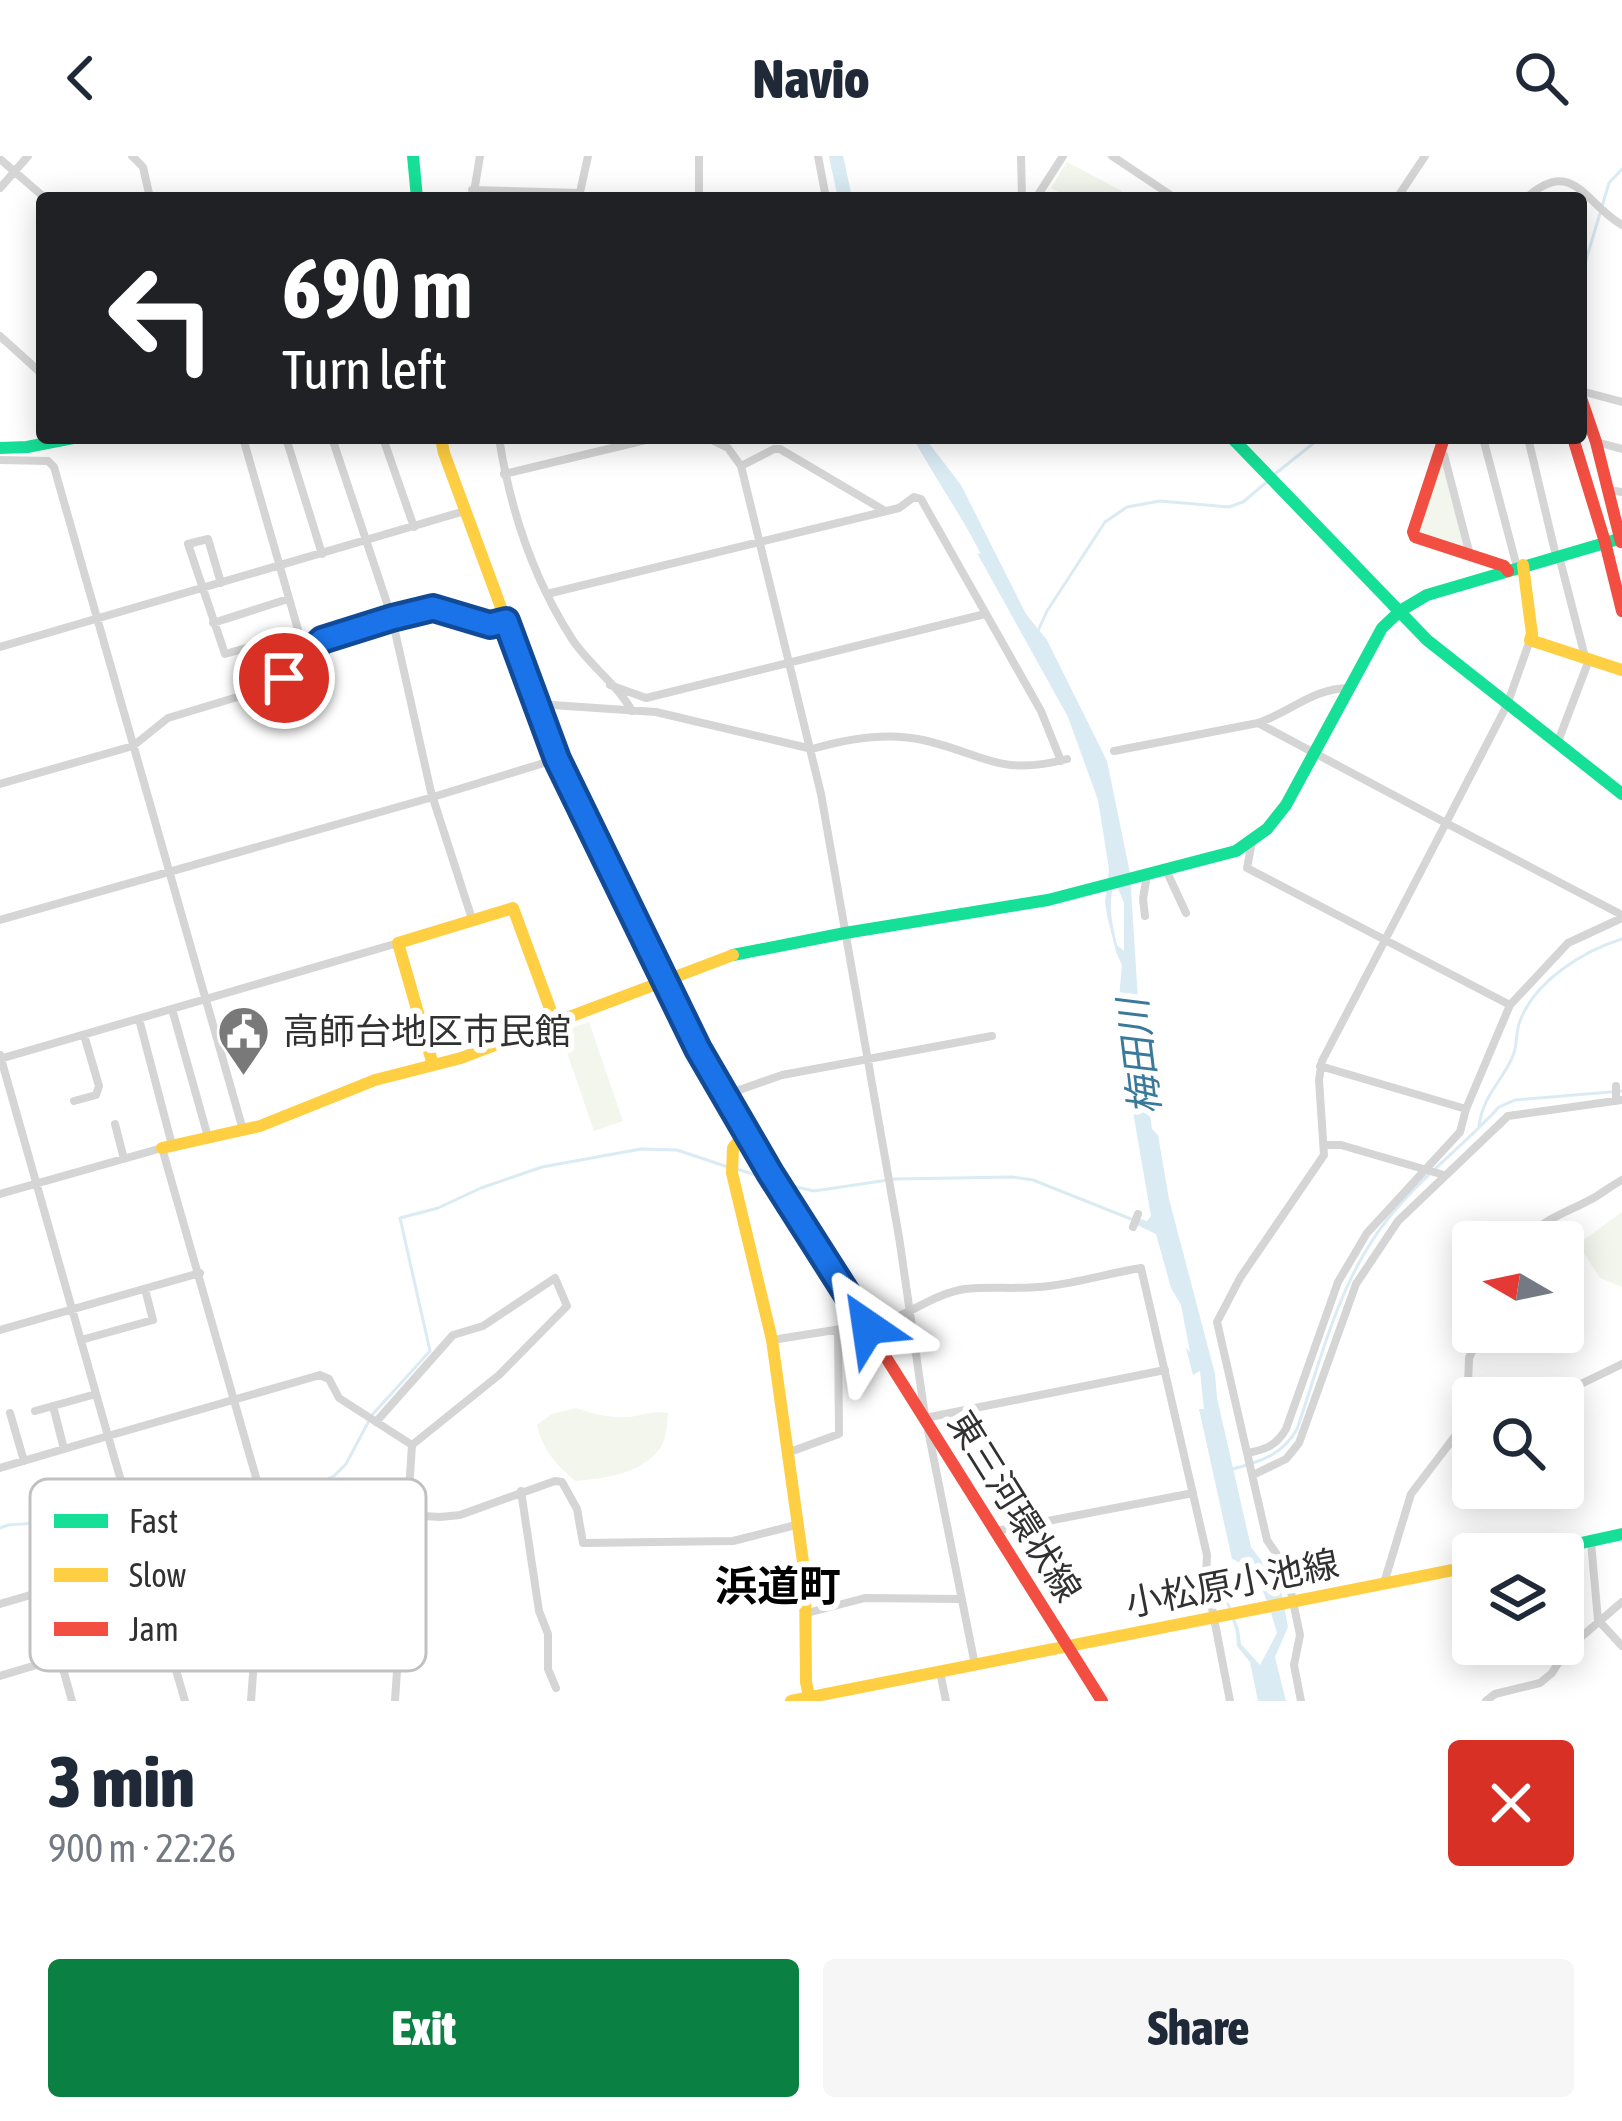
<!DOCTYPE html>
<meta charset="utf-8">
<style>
:root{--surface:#fff;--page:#f6f6f7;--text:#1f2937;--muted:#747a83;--accent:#0b8043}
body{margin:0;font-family:"Asap Condensed","Noto Sans JP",sans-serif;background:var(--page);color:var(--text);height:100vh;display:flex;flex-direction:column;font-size:45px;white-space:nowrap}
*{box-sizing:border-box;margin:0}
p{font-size:39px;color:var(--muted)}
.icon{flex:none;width:66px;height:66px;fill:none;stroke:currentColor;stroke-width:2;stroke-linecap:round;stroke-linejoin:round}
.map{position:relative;height:1545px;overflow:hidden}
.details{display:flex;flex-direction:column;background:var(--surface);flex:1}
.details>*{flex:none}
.banner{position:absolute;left:36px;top:36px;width:1551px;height:252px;border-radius:12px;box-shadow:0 6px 30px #0003;background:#202124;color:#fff;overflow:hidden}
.needle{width:78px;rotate:279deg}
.tools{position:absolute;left:1452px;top:1065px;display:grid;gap:24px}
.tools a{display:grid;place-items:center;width:132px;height:132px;border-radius:12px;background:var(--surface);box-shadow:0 6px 30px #0003;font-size:60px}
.pin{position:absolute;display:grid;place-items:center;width:102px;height:102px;color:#fff;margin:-51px;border:6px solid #fff;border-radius:50%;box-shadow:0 3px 12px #0007}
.me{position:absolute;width:132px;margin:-66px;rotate:328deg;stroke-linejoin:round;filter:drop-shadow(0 0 9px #0008)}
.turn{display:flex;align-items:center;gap:42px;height:252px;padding:0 48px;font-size:54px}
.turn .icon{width:156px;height:156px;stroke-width:2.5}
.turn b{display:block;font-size:84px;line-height:102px}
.round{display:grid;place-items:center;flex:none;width:126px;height:126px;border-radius:12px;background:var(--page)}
.summary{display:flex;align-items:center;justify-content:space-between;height:204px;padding:0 48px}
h1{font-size:72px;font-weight:800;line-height:90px}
.action{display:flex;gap:24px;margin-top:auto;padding:24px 48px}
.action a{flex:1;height:138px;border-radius:12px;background:var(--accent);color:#fff;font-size:48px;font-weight:800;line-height:138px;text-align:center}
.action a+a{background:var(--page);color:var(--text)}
header{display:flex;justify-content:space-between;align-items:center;height:156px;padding:0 48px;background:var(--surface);font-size:54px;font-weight:800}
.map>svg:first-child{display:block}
.green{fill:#f2f6ed}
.water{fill:#daebf4;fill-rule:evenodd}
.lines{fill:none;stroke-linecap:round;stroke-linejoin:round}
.stream{stroke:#daebf4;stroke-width:3}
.river{stroke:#daebf4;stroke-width:14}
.street{stroke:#d5d5d5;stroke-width:8}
.fast{stroke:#16e098;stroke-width:12}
.slow{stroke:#ffcf43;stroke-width:12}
.jam{stroke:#f24e42;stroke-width:12}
.route-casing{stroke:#114b97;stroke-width:30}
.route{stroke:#1a73e8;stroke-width:21}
.labels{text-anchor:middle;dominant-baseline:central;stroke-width:12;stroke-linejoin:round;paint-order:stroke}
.poi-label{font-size:36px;fill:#313131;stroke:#fff;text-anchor:start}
.street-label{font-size:36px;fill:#313131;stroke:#fff}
.water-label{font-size:39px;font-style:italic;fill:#39799a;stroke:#fff}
.quarter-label{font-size:42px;font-weight:bold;fill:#000;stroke:#fff}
.key{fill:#fff;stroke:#c1c1c1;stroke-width:3}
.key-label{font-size:33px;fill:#313131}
</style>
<header><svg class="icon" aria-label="back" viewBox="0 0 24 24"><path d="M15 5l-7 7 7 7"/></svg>Navio<svg class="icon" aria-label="search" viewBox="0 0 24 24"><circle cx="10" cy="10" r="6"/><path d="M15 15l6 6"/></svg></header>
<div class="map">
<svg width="1622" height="1545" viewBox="0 0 1622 1545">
<rect width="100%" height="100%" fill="#fff"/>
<!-- green -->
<path class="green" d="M1067,6L1122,35L1117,42H1070L1051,32Z
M1441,304L1465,392L1417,377Z
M589,866L623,965L594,975L560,876Z
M1622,1056V1131L1600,1122L1578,1088Z
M576,1252C594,1258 608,1262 627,1261C642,1260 653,1254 668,1257C667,1267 667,1278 663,1287C646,1318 607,1322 575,1325C556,1308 543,1295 537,1269L552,1258Z"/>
<!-- water -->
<path class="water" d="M913,282H925L961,329L1026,458L1047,484L1107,605L1130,717L1141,891L1152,973L1158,979L1169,1043L1215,1218L1217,1242L1251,1391L1280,1429L1288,1471L1275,1501L1286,1545H1258L1250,1506L1237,1490L1236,1476L1223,1437L1230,1426L1226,1439L1239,1473L1241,1488L1260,1509L1277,1477C1269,1450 1261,1414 1232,1403L1199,1253H1204L1200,1215L1193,1219L1186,1192L1190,1196L1181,1149L1171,1132L1156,1078L1137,1069L1140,1063L1147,1065L1151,1060L1122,892L1119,842L1122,809L1116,796L1107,759L1105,746L1109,713L1098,644L1068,561L977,397L981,398C960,357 935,322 913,282ZM1115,725L1124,747V795L1117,789C1112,766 1107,748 1115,725Z"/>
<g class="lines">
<!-- stream -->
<path class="stream" d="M1581,121L1609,27L1622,13
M1275,318L1320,282
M1037,477L1047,455L1105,366L1127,351L1160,345L1229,351L1243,346L1268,325
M1479,970C1482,942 1501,926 1512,902C1518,891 1515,877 1520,865C1535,825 1583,795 1622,783
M737,1013L768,1023
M783,1028L814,1035L895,1023L1012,1021L1033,1024L1136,1065
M1233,1313C1259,1306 1283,1299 1297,1273C1319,1210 1335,1141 1372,1085C1405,1033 1458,996 1499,951L1515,944L1622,935
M270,1348L334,1320L346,1308L372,1259L430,1195L400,1062L438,1052L481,1032L542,1011L641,993L677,994L728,1011
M0,1372L8,1369C45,1367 84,1361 121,1363C168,1365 214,1367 260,1352"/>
<!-- river -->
<path class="river" d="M836,0L845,42"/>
<!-- street -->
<path class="street" d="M132,0L143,11L150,42
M818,0L826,42
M1021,0L1022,42
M1112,0L1175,42
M0,3L45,42
M0,32L28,0
M472,34L579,37
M579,41L588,0
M473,42L480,0
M699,42V0
M1036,42L1063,0
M1397,42L1425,0
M1526,42C1573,0 1584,47 1622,69
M0,180L42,218
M1581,235L1622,246
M243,282L305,498
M286,282L322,398
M332,282L392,462L431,636L472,763
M499,282C510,353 533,422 572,483C589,509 617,528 632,555
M708,282L728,292L741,310L821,638L899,1081L925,1260
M1483,282L1517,411
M1528,282L1556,400
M384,285L414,371
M1596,286L1622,293
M1439,294L1444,299L1470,399
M0,304L48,305L54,311L243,974
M741,310L774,293H780L885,355
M504,318L654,282
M1608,334L1622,336
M1559,400L1585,501
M221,427L208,383L188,388L225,498L299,477
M547,438L899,352L914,341L921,343L1041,555L1061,605
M213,467L288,443
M0,491L465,355
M610,529L646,542L985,458
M537,548L656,556L812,593C846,583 888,576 923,584C985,598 998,621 1067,603
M1258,567C1290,556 1314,532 1349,532
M1557,588L1589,504
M1114,595L1258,567L1446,667L1507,549L1530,484
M0,628L133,590L168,562L244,539L284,522L322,484L433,452L490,469L505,466
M1252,686L1247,712L1510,849
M1166,714L1186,757
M1145,760L1143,743L1147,719
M0,764L433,641L557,603
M172,853L208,981
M139,863L172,989
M0,899L108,1280L0,1312
M0,903L398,787
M1320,910L1466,953
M1616,930V943
M725,939L782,919L992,880
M74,945L96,939L99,930L84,879
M115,968L124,1003
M1325,989H1341L1444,1019
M0,1038L162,992L265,1353L251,1545
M1133,1071L1138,1058
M1523,1086C1542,1062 1572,1055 1597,1040C1606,1034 1613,1029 1622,1024
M0,1174L200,1117
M81,1184L153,1164L145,1133
M772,1184L860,1170C894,1172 928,1138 965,1133C992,1130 1021,1134 1049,1130C1080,1126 1110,1117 1141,1112L1207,1399L1206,1421L1230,1545
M1552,1242L1622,1208
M53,1250L64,1293
M35,1255L96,1238
M10,1257L24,1305
M925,1262L1165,1214
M376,1266L453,1179L483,1170L555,1122L567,1150L499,1219L412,1289
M928,1274L975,1509
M787,1297L839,1278L838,1174
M1248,1297C1266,1293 1276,1290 1286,1273L1338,1126L1367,1077L1460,976L1466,953L1510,849L1568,787L1622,762
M1253,1319L1286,1303L1299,1287L1356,1128L1398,1065L1508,960L1622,944
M521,1335L539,1455L548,1478V1513L556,1532
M407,1359L440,1361L460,1359L555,1325L562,1326L577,1353L583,1387L733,1385L796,1369
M996,1375L1193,1337
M1591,1386L1598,1464L1622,1490
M1384,1427L1411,1338L1459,1275L1467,1258L1469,1202L1481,1176
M0,1448L409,1329
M807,1457L865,1442L960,1443
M60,1502L72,1545
M940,1516L946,1545
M0,1520L163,1471
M185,1545L108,1280L320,1219L329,1223L339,1242L412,1289L395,1545
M1301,1545L1294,1509L1300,1479L1286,1412L1267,1384L1217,1166L1240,1122L1324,999L1319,924L1322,905L1446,667L1622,759
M1486,1545L1495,1538L1540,1527L1552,1517L1567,1493L1622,1446"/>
<!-- fast -->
<path class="fast" d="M413,0L417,42
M1232,282L1427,484L1622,638
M0,292L27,291L73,282
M733,799L845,777L1048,744L1236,695L1267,673L1286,649L1382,472L1400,455L1427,439L1622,382
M1531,1398L1622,1378"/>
<!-- slow -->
<path class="slow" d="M441,282L444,297L557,603L645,784
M1523,409L1532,478L1530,484L1622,514
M433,909L398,787L513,752L555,866
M745,977L733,992L732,1017L772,1184L805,1420L806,1526L810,1545
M162,992L260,970L375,924L461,902L733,799
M791,1545L1473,1410"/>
<!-- jam -->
<path class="jam" d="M1581,242L1596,286L1621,386
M1444,282L1413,376L1415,381L1504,410L1508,415
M1573,282L1605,386L1622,455
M645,784L698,893L770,1017L1102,1545"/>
</g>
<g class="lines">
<defs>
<path id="route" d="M284,522L322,484L392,462L433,452L490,469L506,465L557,603L698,893L770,1017L868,1171"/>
</defs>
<!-- route casing -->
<use href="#route" class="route-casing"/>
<!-- route -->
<use href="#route" class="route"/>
</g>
<!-- icons -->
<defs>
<symbol id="civic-pin" viewBox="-11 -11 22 30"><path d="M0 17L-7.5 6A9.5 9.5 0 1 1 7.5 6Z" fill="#797979" stroke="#fff"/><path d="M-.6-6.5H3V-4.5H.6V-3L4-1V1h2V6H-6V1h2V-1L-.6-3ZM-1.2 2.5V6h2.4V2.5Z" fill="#fff"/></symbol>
</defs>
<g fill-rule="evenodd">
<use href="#civic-pin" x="214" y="846" width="59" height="81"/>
</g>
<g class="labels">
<!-- poi labels -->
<g class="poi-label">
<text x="283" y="875">高師台地区市民館</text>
</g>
<!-- street labels -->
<g class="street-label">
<text transform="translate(1015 1350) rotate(58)">東三河環状線</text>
<text transform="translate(1232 1427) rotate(-11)">小松原小池線</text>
</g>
<!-- water labels -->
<g class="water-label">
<text transform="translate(1139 901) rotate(-97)">梅田川</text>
</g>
<!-- quarter labels -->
<g class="quarter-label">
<text x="778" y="1430">浜道町</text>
</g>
</g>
<!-- legend -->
<rect x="30" y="1323" width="396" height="192" rx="18" class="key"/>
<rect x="54" y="1358" width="54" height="14" fill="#16e098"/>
<rect x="54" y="1412" width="54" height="14" fill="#ffcf43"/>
<rect x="54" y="1466" width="54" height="14" fill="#f24e42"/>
<g class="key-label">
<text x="129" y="1377">Fast</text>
<text x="129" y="1431">Slow</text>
<text x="129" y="1485">Jam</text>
</g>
</svg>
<div class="tools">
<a><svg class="needle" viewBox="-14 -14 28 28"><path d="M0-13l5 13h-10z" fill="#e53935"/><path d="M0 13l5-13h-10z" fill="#747a83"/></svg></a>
<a><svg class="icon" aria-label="search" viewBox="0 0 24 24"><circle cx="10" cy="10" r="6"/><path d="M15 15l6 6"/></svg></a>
<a><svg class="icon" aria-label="layers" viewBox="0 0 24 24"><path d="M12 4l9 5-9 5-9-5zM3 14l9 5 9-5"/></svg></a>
</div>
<div class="pin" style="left:284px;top:522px;background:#d93025"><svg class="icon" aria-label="arrive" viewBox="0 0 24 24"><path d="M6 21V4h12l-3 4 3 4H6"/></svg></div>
<svg class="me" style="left:868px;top:1171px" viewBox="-20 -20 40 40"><path d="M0-17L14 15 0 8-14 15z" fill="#1a73e8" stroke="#fff" stroke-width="4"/></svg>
<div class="banner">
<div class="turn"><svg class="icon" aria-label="left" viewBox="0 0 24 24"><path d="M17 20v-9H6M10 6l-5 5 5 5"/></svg><div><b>690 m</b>Turn left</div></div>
</div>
</div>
<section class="details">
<div class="summary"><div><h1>3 min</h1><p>900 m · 22:26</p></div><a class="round" style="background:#d93025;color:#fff"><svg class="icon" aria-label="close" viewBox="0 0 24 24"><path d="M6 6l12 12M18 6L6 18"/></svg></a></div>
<div class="action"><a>Exit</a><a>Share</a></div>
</section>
